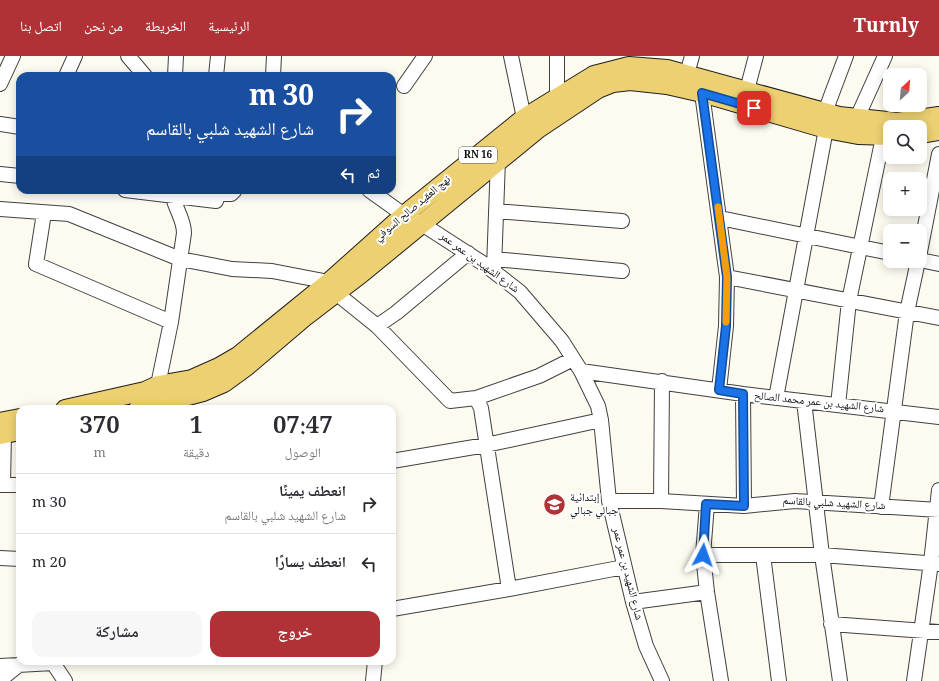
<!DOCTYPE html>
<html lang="ar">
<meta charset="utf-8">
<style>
:root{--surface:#fff;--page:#f7f7f7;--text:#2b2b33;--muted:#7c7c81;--line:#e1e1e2;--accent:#b03236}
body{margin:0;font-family:Georgia,"Noto Naskh Arabic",serif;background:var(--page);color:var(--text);direction:rtl;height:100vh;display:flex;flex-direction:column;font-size:15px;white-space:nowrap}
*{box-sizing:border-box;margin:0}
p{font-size:13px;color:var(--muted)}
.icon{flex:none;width:22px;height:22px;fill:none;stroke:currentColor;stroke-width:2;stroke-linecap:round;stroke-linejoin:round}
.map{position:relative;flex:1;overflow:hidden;direction:ltr}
.sheet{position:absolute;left:16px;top:349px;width:380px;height:260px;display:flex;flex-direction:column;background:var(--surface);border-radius:12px;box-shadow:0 2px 10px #0003;direction:rtl}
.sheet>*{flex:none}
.guide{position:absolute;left:16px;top:16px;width:380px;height:122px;border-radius:12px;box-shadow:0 2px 10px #0003;direction:rtl;background:#1a4fa0;color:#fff;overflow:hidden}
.needle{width:26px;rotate:26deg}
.tools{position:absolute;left:883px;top:12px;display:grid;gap:8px}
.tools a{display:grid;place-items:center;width:44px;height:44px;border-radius:8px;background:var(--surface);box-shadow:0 2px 10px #0003;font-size:20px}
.pin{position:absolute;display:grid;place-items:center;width:34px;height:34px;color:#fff;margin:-17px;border-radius:8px;box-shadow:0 2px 6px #0006}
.me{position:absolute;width:44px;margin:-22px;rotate:4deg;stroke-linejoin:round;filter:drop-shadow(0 0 3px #0008)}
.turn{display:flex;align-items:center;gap:14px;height:84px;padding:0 16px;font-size:18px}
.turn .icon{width:52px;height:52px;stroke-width:2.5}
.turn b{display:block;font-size:28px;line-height:34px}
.then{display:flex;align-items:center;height:38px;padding:0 16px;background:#0003;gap:8px;font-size:15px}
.eta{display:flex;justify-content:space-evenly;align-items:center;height:68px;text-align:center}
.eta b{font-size:24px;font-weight:600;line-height:28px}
.cta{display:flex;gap:8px;margin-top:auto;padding:8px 16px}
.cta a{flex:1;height:46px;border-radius:12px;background:var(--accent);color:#fff;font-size:16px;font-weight:600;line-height:46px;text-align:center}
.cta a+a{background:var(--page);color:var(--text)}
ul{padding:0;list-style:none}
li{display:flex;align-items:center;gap:12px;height:60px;padding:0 16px;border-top:1px solid var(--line)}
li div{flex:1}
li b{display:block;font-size:15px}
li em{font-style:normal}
header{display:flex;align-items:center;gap:24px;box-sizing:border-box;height:56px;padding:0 20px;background:var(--accent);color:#fff}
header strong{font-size:19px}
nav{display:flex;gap:22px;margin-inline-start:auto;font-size:14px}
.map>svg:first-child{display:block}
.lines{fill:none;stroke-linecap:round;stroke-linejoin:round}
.minor-casing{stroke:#404040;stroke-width:16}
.major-casing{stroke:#1e1e1e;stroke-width:20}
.minor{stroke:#fff;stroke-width:14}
.major{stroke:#ecd071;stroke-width:18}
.route-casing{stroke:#114b97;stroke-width:10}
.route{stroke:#1a73e8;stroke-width:7}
.slow{stroke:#f59e0b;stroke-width:7}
.labels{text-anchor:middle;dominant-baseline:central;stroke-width:4;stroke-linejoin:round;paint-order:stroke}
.shield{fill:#fff;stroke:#565656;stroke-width:1}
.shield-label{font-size:10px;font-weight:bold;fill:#0d0d0d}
.street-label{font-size:11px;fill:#0d0d0d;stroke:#fff}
.poi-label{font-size:11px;fill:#0d0d0d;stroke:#fff;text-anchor:start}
</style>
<header>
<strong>Turnly</strong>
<nav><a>الرئيسية</a><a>الخريطة</a><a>من نحن</a><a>اتصل بنا</a></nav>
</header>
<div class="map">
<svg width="939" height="625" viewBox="0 0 939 625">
<rect width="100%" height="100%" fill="#fdfbef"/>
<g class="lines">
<defs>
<path id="minor" d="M128,0L145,20
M511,0L524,62
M687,18L692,0
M66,20L75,0
M175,20L176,0
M216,20L218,0
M273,20L274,0
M0,28L13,0
M404,30L425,0
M747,34L756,0
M702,37L727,221L726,270L719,334
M557,42V0
M825,56L846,0
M857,62L885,0
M0,68L20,71
M0,118L20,120
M125,134L216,145L218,138H231L235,134
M369,134L404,159L422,168L484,208L520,236L562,285L581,315L598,350L601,364L609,445L633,546L646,590L662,625
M0,153L69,158L180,203L232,213L272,215L329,226
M496,155L622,165
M44,157L36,208L171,266
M720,162L890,197
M920,196L939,98
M494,203L622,215
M920,204L939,208
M494,212L498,104
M727,221L939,262
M336,237L377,270L396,257L468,197
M377,270L450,345L476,342L481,352L509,533
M581,315L743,338L939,361
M158,329L171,266L184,177C184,161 172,149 172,134
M743,338L744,450
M476,342L539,320L573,303
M776,342L826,73
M804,345L822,499L840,625
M838,349L849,245L883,81
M392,405L486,389L601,364
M0,429H20
M3,429L4,378
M609,445H661L744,450L795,445L939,454
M661,445L662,325
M707,448L703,499L707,536L721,625
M881,451L907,256L918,205
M703,499H822L939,508
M763,499L779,625
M0,502L20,503
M633,546L707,536
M392,553L509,533L624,511
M831,568L939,576
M0,610L53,607L65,625
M0,624L20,608
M373,625L375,605
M914,625L931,507L939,434"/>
<path id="major" d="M920,78L939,75
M65,353L145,335L158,329L192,323L219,311L238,300L329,226L404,159L524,62L594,19L629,10L667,13L839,60L897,66L939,60
M138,353L203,336L224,327L246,311L306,260L362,217L538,73L598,33L613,27L630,25L667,29L702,37L826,73L858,79L890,80
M0,366L20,362
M0,379L20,375"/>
</defs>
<!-- minor casing -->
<use href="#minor" class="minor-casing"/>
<!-- major casing -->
<use href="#major" class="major-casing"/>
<!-- minor -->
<use href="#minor" class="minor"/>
<!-- major -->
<use href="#major" class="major"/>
</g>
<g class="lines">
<defs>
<path id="route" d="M703,499L706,448L744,450L743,338L719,334L726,270L727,221L702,37L754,52"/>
</defs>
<!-- route casing -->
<use href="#route" class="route-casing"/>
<!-- route -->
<use href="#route" class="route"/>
<!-- slow -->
<path class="slow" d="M718,151L727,221L726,266"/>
</g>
<!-- icons -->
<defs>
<symbol id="school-disc" viewBox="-11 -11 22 22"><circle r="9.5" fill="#b03236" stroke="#fff"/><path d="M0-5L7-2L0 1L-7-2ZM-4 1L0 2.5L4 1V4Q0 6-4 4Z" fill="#fff"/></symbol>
</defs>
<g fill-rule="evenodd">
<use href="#school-disc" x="542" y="436" width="25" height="25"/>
</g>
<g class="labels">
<!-- shield labels -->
<rect class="shield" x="459" y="91" width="38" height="16" rx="3"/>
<g class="shield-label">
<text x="478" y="99">RN 16</text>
</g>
<!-- street labels -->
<g class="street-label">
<text transform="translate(413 153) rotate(-40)">نهج العقيد صالح السوفي</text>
<text transform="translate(479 207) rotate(36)">شارع الشهيد بن عمر عمر</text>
<text transform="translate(819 347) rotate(6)">شارع الشهيد بن عمر محمد الصالح</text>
<text transform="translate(834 448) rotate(3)">شارع الشهيد شلبي بالقاسم</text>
<text transform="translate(627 518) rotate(76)">شارع الشهيد بن عمر عمر</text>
</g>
<!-- poi labels -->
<g class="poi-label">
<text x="570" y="442">إبتدائية<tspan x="570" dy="13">جبالي جبالي</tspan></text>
</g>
</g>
</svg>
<div class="tools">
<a><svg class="needle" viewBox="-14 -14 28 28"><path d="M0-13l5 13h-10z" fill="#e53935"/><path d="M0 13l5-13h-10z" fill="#7c7c81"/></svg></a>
<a><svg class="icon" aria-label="search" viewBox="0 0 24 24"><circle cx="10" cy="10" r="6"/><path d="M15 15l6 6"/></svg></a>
<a>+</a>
<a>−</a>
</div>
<div class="pin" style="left:754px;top:52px;background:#d93025"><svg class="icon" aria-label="arrive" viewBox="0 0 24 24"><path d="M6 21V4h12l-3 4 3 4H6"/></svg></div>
<svg class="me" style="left:703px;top:499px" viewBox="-20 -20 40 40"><path d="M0-17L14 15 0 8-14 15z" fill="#1a73e8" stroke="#fff" stroke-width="4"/></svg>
<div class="guide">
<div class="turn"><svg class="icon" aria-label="right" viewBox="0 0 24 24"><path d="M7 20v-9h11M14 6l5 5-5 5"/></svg><div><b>30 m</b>شارع الشهيد شلبي بالقاسم</div></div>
<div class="then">ثم<svg class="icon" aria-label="left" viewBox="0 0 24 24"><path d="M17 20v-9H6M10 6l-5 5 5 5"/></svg></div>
</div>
<section class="sheet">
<div class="eta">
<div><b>07:47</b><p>الوصول</p></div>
<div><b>1</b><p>دقيقة</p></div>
<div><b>370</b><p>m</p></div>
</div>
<ul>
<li><svg class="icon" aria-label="right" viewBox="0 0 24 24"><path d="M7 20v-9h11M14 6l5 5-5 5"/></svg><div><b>انعطف يمينًا</b><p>شارع الشهيد شلبي بالقاسم</p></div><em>30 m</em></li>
<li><svg class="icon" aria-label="left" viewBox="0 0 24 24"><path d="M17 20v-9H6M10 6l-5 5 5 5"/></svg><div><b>انعطف يسارًا</b></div><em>20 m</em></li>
</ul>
<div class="cta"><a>خروج</a><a>مشاركة</a></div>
</section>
</div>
